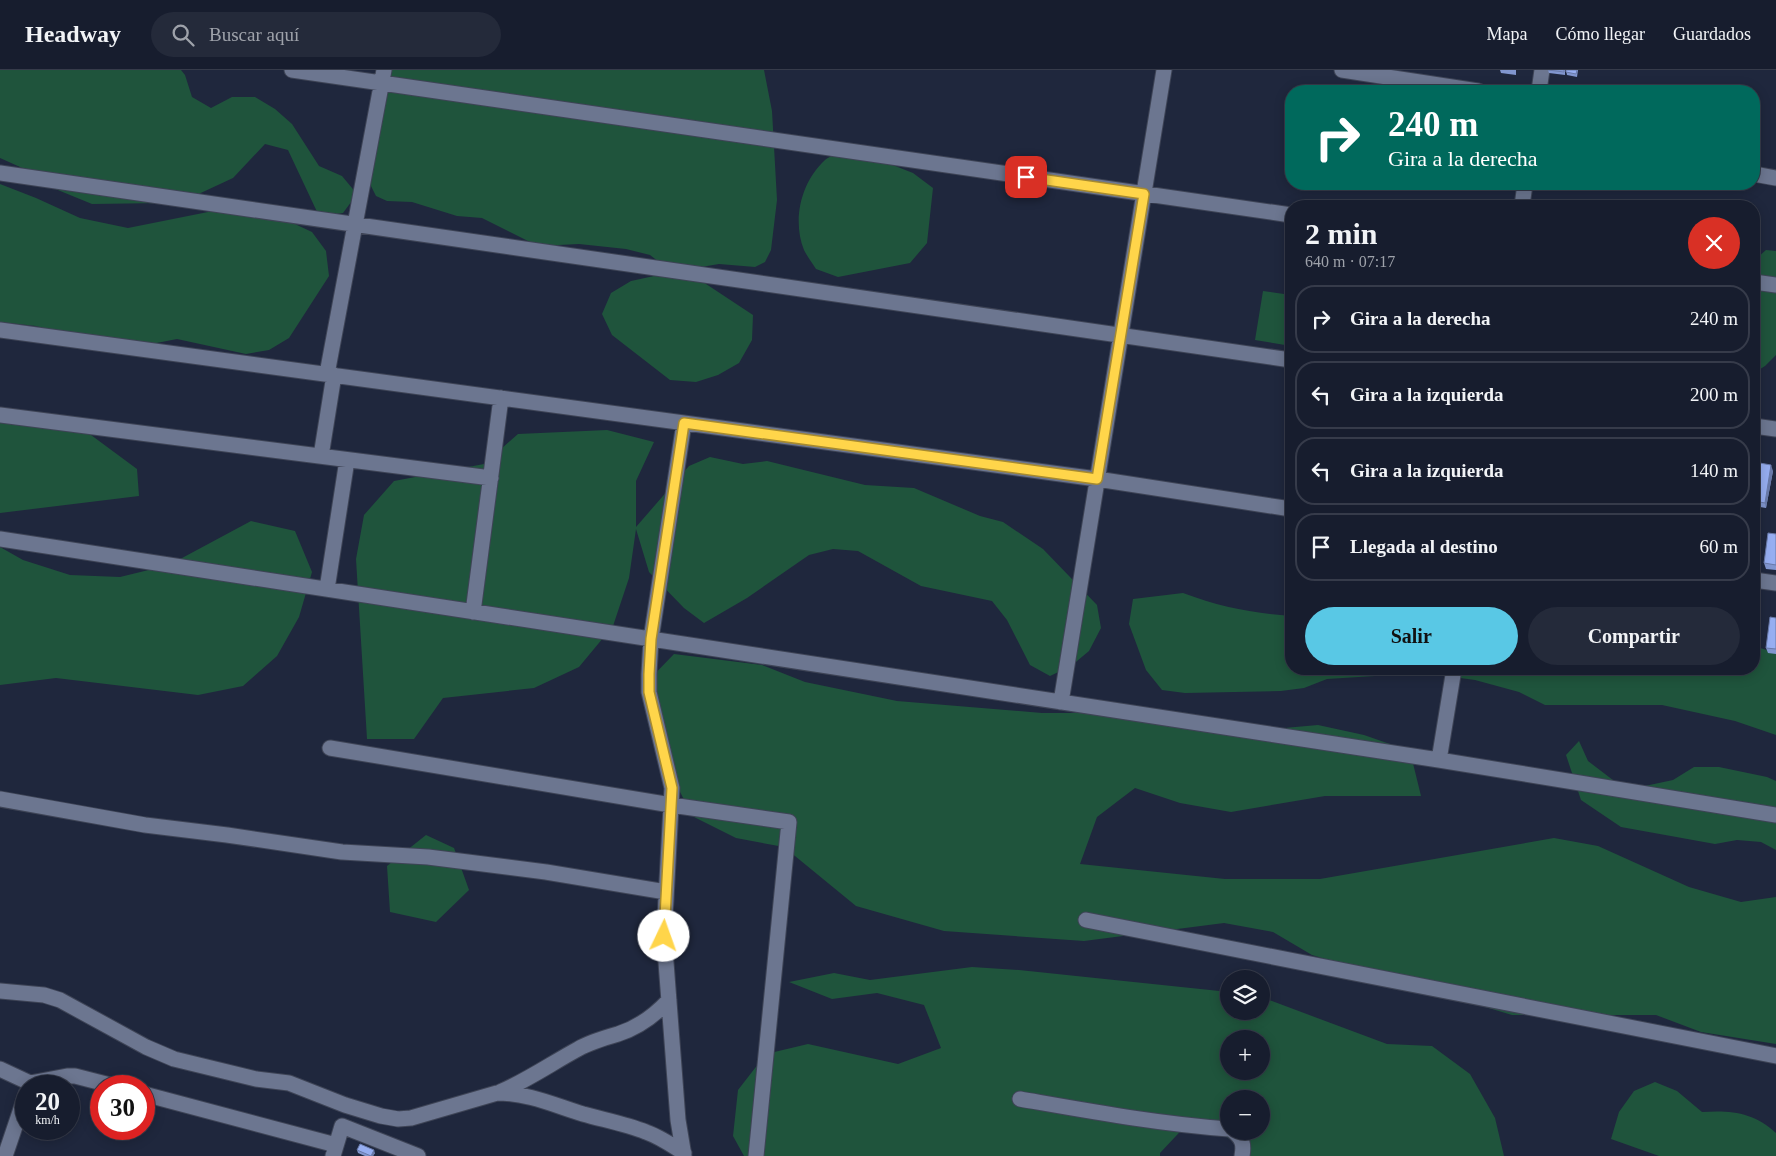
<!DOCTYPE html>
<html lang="es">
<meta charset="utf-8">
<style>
:root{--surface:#171d2e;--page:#242a3a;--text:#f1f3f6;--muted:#9ea2aa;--line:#363b4a;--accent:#59c8e5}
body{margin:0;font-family:Georgia,serif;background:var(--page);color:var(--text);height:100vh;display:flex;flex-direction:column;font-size:19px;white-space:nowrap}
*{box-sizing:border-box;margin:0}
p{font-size:16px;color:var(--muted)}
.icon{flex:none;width:28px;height:28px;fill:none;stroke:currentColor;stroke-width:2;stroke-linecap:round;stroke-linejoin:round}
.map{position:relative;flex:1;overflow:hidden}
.drawer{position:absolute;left:1285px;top:130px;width:475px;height:475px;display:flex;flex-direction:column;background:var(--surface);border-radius:20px;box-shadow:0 2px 12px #0003,0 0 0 1px var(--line)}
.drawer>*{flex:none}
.banner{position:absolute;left:1285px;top:15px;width:475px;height:105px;border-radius:20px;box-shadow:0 2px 12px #0003,0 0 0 1px var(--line);background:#00695c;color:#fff;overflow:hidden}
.buttons{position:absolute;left:1220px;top:900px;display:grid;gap:10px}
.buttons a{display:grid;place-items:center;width:50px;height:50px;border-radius:50%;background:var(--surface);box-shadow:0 2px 12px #0003,0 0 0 1px var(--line);font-size:25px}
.speed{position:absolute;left:15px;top:1005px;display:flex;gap:10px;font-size:25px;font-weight:700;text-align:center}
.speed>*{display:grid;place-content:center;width:65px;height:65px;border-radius:50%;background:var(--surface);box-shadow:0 2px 12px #0003,0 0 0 1px var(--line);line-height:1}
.speed small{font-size:12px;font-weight:400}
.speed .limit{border:8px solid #d22;background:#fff;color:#111}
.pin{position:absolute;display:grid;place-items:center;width:42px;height:42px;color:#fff;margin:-21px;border-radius:10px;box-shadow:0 2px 8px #0006}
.me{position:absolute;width:55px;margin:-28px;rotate:3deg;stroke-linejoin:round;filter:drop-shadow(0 0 4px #0008)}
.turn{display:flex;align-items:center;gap:18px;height:105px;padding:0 20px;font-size:22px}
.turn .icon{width:65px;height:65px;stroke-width:2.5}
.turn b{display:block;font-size:35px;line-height:42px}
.round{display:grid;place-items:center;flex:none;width:52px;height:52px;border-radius:26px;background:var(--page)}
.summary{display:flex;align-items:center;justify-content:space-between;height:85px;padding:0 20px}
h1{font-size:30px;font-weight:700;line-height:38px}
.button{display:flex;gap:10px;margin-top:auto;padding:10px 20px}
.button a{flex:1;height:58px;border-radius:30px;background:var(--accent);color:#111;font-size:20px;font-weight:700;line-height:58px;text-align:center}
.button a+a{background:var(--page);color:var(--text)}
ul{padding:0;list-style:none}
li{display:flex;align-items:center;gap:15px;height:68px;margin:0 10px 8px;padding:0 10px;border:2px solid var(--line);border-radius:20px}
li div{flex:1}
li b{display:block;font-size:19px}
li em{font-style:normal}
header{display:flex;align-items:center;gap:30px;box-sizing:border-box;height:70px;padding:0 25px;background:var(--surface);border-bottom:1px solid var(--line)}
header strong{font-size:24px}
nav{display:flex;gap:28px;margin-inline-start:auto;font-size:18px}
.search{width:350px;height:45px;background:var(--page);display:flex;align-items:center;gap:12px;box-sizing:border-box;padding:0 18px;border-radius:28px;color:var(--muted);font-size:19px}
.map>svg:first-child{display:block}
.green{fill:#1f543c;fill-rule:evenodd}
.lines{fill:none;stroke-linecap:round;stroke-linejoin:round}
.minor-casing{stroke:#3e4456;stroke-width:17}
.minor{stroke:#6c7690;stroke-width:15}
.wall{fill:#8196cf}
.shaded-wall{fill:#697aa9}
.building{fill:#96aef1;stroke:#697aa9}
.route-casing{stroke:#a68a30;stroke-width:12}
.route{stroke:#ffd54a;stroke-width:9}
</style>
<header>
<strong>Headway</strong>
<div class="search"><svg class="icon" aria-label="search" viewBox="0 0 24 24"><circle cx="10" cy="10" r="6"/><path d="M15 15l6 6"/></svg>Buscar aquí</div>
<nav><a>Mapa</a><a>Cómo llegar</a><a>Guardados</a></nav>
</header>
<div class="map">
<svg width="1776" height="1086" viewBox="0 0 1776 1086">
<rect width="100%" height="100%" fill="#1f273d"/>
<!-- green -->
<path class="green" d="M0,0H181L185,5L192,27L211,38L232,27H255L275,39L292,54L319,96L342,106L357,124L343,143L319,146L288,80L265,74L233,108L190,128L163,133L92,134L48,116L29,101L0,88Z
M383,0H764L772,41L777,130L771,180L765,192L755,197L719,194L695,198L659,192L650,185L626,179L579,174L538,176L482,148L457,146L412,132L387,131L376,126L371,116L369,93Z
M845,79L890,94L913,103L933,118L927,173L910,193L838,207L816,199C812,193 807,186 804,180C792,150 801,112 825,90C830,86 838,83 845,79Z
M0,114L36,128L80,148L128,158L223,139L267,141L312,162L326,181L329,206L289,268L269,280L246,284L177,269L131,278L106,277L36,256L0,252Z
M1766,180L1776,181V285L1765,296L1754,303V199L1757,188Z
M654,206L700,210L753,245L752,270L739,293L718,305L696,312L670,310L612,265L602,244L611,223L631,211Z
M1263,221L1291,225V276L1255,270Z
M0,347L70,355L91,365L137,399L139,426L0,443Z
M607,360L654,372L636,411V457L689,396L710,387L743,394L767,391L865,415L914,418L980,446L1003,452L1043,479L1097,535L1101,558L1089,581L1071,596L1050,606L1030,595L1007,550L992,531L921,516L858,481L833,479L809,485L747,528L704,553L684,538L649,502L636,459L629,508L613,556L579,597L534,618L443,628L414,669H367L356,489L364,445L394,411L484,394L518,364Z
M251,451L295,461L312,502L299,547L277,586L243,616L198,625L56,608L0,615V477L23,490L70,505L120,507L169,495Z
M1183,523C1220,537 1252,543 1291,546V599H1754V576L1776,583V665L1735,651L1662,635H1545L1519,622L1475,610L1423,603L1327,609L1304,618L1281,621L1185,623L1162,620L1146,600L1129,554L1133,529Z
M674,584L762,595L805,612L897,631L1042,643H1137L1227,663L1318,655L1364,665L1410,681L1421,726H1325L1231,742L1180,733L1135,718L1097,747L1080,794L1225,809H1320L1554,768L1598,776L1689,817L1741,832L1776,827V974L1701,962L1656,945H1512L1312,885L1273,862L1224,853L1084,871L944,861L856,836L784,777L736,768L692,746L650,661L641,618Z
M1579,671L1588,691L1626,720L1673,710L1694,697H1719L1767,707L1776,711V780L1761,772L1737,770L1715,774L1621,757L1581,730L1566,685Z
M426,765L454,778L469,820L436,852L390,842L387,796Z
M972,897L1019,900L1229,922V941H1261V927L1387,974L1432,976L1470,1004L1495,1048L1504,1086H1240L1234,1071L1192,1049L1160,1083V1086H744L733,1066L738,1020L766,984L808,974L898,994L941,978L924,935L877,923L832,929L789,912L834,903L870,910ZM1229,969H1261V1001H1229ZM1229,1029H1261V1061H1229Z
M1655,1012L1677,1021L1702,1042C1730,1040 1754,1042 1776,1063V1086H1659L1611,1069L1619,1042L1634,1021Z"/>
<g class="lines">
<defs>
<path id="minor" d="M292,0L1291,145
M1342,0L1478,21
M1539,21L1542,0
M0,103L1291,290
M1754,104L1776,108
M1522,136L1525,114
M1754,212L1776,215
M0,260L1097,409L1291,439
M327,304L384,0
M0,345L491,408
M684,353L651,569L649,604V622L672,718L664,866L678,1050L684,1086
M1754,356L1776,359
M321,386L334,305
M0,469L1439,690L1776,745
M1754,510L1776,513
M327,519L347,390
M473,542L501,328
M1061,632L1164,0
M330,678L671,735L789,752L756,1086
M1439,690L1454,599
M0,729L145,755L227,765L342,782L428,787L546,802L666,822
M1086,850L1776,986
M0,921L44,925L60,930L146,977L174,989L256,1009L289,1013L345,1035L381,1046L398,1049L411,1048L497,1023C528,1023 554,1035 583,1044C604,1050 626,1054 646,1062C660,1067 672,1075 684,1083
M0,999L30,1013L67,1006H75L114,1016
M500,1022C528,1010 552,993 578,979C590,972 604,968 618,964C637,958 655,945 669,930
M144,1024L336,1075
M1020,1029C1089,1041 1159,1054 1229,1059
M1233,1061C1243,1069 1244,1075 1242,1086
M5,1086L26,1024
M333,1086L342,1056L418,1086"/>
</defs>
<!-- minor casing -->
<use href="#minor" class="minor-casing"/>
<!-- minor -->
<use href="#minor" class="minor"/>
</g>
<!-- wall -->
<path class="wall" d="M1500,0H1516V5L1501,3Z
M1548,0H1565V5L1549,3Z
M1566,0H1578L1577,7L1567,5Z
M1754,392L1773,401L1766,438L1754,436Z
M1776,464V500L1766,499L1764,493Z
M1776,548V584L1768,583L1766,578Z
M357,1080L375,1083L373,1086H365L358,1083Z"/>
<!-- shaded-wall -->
<path class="shaded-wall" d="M1771,395L1773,401L1766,438L1765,433Z
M374,1080L375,1083L373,1086H371Z"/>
<!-- building -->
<path class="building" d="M1548,0H1564V2Z
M1566,0H1577L1576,4L1566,2Z
M1754,392L1771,395L1765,433L1754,431Z
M1768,463L1776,464V495L1764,493Z
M1770,547L1776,548V579L1766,578Z
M360,1074L374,1080L371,1086L357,1080Z"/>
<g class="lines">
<defs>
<path id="route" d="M664,866L672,718L649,622V604L651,569L684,353L1097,409L1144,124L1026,107"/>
</defs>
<!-- route casing -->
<use href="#route" class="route-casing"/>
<!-- route -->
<use href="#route" class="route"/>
</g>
</svg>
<div class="buttons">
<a><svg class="icon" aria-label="layers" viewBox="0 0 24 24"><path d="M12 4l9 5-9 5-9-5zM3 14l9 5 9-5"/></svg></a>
<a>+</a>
<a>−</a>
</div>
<div class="speed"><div>20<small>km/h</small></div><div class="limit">30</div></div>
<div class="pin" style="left:1026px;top:107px;background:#d93025"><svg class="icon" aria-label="arrive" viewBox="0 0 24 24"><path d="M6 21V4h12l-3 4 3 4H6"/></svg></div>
<svg class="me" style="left:664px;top:866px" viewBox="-20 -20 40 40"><circle r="19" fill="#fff"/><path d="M0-13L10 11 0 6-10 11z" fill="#ffd54a"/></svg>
<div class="banner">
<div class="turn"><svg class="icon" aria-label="right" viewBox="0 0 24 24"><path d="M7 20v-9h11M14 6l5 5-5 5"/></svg><div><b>240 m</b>Gira a la derecha</div></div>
</div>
<section class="drawer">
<div class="summary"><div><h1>2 min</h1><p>640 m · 07:17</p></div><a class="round" style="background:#d93025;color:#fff"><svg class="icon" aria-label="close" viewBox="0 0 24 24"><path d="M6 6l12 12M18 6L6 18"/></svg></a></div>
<ul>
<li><svg class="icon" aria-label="right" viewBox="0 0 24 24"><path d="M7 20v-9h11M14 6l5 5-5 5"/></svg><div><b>Gira a la derecha</b></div><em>240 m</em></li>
<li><svg class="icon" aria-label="left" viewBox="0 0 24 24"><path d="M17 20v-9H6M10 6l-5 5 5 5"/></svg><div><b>Gira a la izquierda</b></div><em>200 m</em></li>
<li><svg class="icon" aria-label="left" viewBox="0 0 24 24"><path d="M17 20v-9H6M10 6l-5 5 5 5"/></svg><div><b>Gira a la izquierda</b></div><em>140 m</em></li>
<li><svg class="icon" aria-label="arrive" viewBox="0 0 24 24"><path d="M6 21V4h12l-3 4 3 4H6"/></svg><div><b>Llegada al destino</b></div><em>60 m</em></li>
</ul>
<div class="button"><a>Salir</a><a>Compartir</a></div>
</section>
</div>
